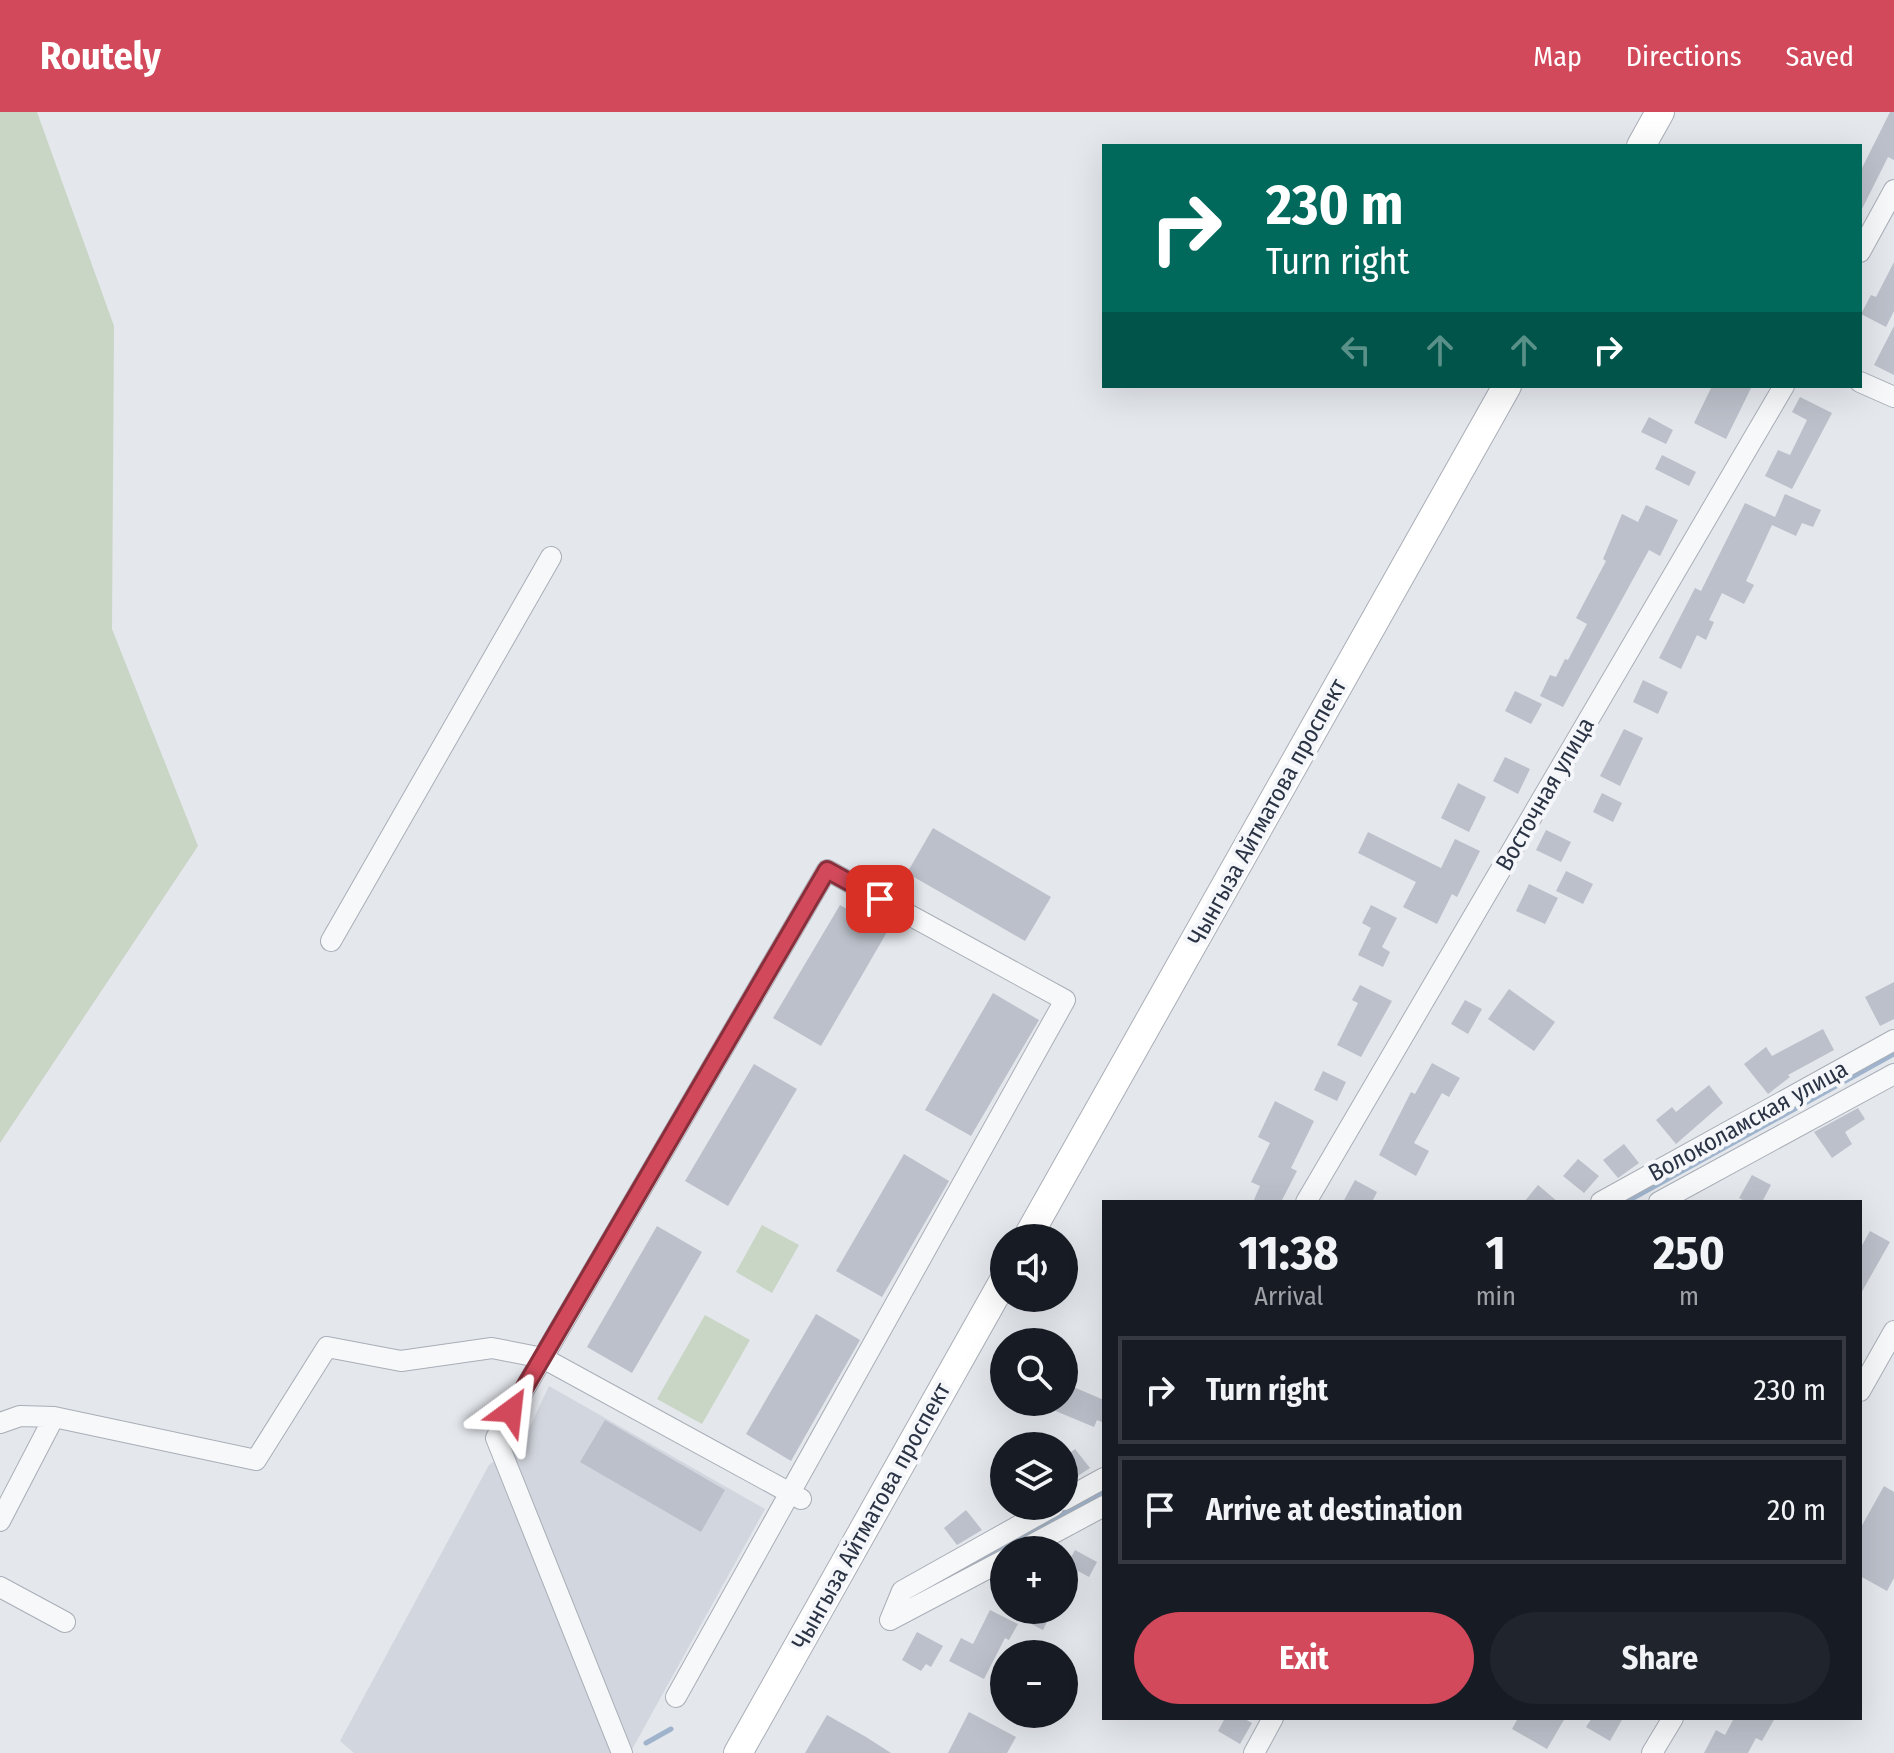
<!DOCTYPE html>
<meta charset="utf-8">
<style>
:root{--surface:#171b24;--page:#20242c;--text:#f1f3f6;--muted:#9ea1a6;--line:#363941;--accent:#d1495b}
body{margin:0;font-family:"Fira Sans Condensed",sans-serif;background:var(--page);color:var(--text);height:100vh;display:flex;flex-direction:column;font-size:30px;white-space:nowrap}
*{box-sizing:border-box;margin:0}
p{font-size:26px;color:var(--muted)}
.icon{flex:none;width:44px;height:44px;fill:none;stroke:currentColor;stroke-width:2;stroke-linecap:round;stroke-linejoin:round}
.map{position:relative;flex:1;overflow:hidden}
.side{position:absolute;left:1102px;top:1088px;width:760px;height:520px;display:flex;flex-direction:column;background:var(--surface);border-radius:0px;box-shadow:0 8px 32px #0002}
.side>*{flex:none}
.top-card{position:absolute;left:1102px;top:32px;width:760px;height:244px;border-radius:0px;box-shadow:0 8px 32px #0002;background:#00695c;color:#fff;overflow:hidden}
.fabs{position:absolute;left:990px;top:1112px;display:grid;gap:16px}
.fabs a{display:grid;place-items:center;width:88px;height:88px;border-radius:50%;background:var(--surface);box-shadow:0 8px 32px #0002;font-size:40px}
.pin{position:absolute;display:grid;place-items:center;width:68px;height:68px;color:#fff;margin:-34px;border-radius:16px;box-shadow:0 4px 12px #0006}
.me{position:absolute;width:88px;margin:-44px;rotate:30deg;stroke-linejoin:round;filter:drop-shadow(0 0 6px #0008)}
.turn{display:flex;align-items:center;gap:28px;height:168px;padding:0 32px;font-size:36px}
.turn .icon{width:104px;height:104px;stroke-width:2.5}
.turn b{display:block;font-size:56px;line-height:68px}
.lanes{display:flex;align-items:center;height:76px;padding:0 32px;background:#0003;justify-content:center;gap:40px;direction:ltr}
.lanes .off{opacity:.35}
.eta{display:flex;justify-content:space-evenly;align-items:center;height:136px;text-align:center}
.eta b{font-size:48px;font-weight:700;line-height:56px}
.action{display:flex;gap:16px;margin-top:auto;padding:16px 32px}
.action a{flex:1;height:92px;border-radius:48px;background:var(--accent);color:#fff;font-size:32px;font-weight:700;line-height:92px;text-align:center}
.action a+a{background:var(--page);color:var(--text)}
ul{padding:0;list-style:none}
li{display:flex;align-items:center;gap:24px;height:108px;margin:0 16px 12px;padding:0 16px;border:4px solid var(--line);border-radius:0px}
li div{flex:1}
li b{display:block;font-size:30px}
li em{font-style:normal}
header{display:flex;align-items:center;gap:48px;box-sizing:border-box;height:112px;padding:0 40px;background:var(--accent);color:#fff}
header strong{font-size:38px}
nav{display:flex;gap:44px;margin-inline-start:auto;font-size:28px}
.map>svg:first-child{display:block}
.built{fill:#d2d6de}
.green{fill:#c9d6c5}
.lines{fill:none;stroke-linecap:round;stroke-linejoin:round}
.stream{stroke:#9fb4cc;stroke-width:5}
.building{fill:#bbc0ca}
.minor-casing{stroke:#a9aeb7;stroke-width:22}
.secondary-casing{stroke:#a9aeb7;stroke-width:30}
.minor{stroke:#f7f8fa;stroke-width:20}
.secondary{stroke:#fff;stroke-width:28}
.route-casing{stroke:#882f3b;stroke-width:20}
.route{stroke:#d1495b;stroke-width:14}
.labels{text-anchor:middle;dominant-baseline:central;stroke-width:8;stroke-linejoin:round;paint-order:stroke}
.street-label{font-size:24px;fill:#2b3445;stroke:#f4f6f9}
</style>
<header>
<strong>Routely</strong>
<nav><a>Map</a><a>Directions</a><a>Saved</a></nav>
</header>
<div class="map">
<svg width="1894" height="1641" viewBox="0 0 1894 1641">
<rect width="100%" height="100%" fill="#e4e7ec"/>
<!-- built -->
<path class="built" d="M549,1274L765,1397L630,1641H354L340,1629L489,1353L525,1325Z"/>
<!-- green -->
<path class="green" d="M0,0H37L114,214L112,517L198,734L0,1031Z
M762,1113L799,1133L772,1181L736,1160Z
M705,1203L750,1228L702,1312L657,1287Z"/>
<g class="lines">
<!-- stream -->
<path class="stream" d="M1626,1090L1894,942
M930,1476L1104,1379
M646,1631L671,1617"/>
</g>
<!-- building -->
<path class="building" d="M1890,0H1894V48L1888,45L1860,101V60Z
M1894,150V199L1886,215L1861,202L1871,183L1876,185Z
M1894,214V263L1874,253Z
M1712,274H1752L1726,327L1694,311Z
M1800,285L1832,301L1792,377L1765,364L1778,338L1790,343L1807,308L1792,300Z
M1649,305L1673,318L1666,332L1641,320Z
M1662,343L1696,360L1689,374L1655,357Z
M1785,382L1821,398L1813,415L1802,411L1796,424L1772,413L1746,469L1754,473L1744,492L1722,481L1709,508L1714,510L1706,528L1697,523L1681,557L1659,546L1695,476L1701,479L1745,391L1775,405Z
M1646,393L1678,408L1660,444L1649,438L1563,595L1540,584L1550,563L1556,565L1565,547L1568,548L1587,512L1576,506L1606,449L1603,447L1622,402L1638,410Z
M1643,568L1668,580L1658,602L1633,590Z
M1515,579L1542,592L1531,612L1505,599Z
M1624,617L1643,626L1620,674L1600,664Z
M1505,645L1530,657L1518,682L1493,669Z
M1458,671L1486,685L1469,720L1441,706Z
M1602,681L1622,691L1613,710L1593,700Z
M933,716L1051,785L1025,829L907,761Z
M1546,718L1571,730L1561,750L1536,738Z
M1368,720L1441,756L1455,727L1480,739L1457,785L1452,782L1437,812L1403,795L1416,770L1358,741Z
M1566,759L1593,772L1583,792L1556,779Z
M1529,772L1558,786L1545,812L1516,799Z
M840,793L887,820L821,934L773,906Z
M1371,793L1397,806L1382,835L1390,840L1383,855L1358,843L1371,816L1362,811Z
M1894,870V907L1880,914L1865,885Z
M1360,873L1392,889L1361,945L1337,933L1358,891L1352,888Z
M1509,877L1555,910L1534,939L1488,907Z
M993,881L1039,908L971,1024L925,998Z
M1465,888L1482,897L1468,922L1451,912Z
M1823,917L1834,938L1788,963L1790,965L1768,982L1744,952L1766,935L1772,944Z
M1432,951L1460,966L1449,985L1442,981L1414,1031L1429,1039L1416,1064L1379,1043L1411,980L1415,982Z
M754,952L797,977L728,1094L685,1069Z
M1323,959L1346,970L1337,989L1314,978Z
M1709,973L1723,991L1676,1032L1656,1008L1672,995L1676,1000Z
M1275,989L1314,1009L1291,1056L1297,1059L1281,1090H1253L1260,1074L1251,1070L1270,1031L1258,1025Z
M1858,996L1865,1007L1845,1020L1852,1032L1832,1046L1814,1020Z
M1624,1032L1639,1051L1618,1066L1603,1048Z
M904,1042L949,1069L882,1185L836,1159Z
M1578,1047L1599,1064L1584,1081L1563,1064Z
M1752,1063L1771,1073L1762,1090H1747L1739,1086Z
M1355,1068L1377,1080L1372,1090H1343Z
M1538,1073L1558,1090H1524Z
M657,1114L702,1140L632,1261L587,1235Z
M1870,1119L1890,1130L1860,1183V1137Z
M816,1202L860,1228L791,1349L746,1322Z
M1064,1271L1104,1288V1311L1097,1308L1094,1315L1034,1290H1064Z
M605,1308L725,1378L701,1420L580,1350Z
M1075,1337L1090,1356L1064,1373V1346Z
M1884,1374L1894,1380V1466L1887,1479L1860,1464V1417Z
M966,1398L982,1418L957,1433L944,1416Z
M1075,1438L1097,1450L1089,1465L1067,1453Z
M990,1498L1018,1512L1009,1528L1005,1526L984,1567L949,1549L961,1526L973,1532Z
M1004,1498H1053L1043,1518Z
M917,1520L943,1534L931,1555L926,1552L921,1559L902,1548Z
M969,1600L1016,1625L1007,1641H948Z
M827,1603L866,1625L891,1641H805Z
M1225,1606H1243L1252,1611L1240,1632L1218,1619Z
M1518,1606H1565L1547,1637L1512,1617Z
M1592,1606H1623L1610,1629L1586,1615Z
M1734,1606H1775L1762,1629L1756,1626L1748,1641H1704L1716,1618L1725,1623Z"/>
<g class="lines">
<defs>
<path id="minor" d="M1860,140L1894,78
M1860,270L1894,285
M331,829L551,445
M1306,1090L1784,274
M1601,1090L1894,928
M1659,1090L1894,962
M1860,1279L1894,1219
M0,1311L20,1304L54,1305L256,1348L327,1235L401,1249L492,1236L543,1246L801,1387
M1064,1388L1104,1366
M0,1409L54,1305
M1022,1438L1104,1394
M0,1475L65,1510
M890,1508L902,1479L1054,1394
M890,1508L1004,1448
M622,1641L496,1326L827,758L1065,888L676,1585
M1254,1641L1273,1606
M1652,1641L1673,1606"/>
<path id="secondary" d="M1641,34L1660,0
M1027,1126L1507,274
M738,1641L1004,1168"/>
</defs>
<!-- minor casing -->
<use href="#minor" class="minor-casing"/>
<!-- secondary casing -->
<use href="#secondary" class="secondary-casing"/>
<!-- minor -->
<use href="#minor" class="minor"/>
<!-- secondary -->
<use href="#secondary" class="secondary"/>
</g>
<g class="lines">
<defs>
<path id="route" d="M511,1299L827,758L880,787"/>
</defs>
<!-- route casing -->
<use href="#route" class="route-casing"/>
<!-- route -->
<use href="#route" class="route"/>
</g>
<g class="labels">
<!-- street labels -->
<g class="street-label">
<text transform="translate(1545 682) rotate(-60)">Восточная улица</text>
<text transform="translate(1267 700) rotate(-61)">Чынгыза Айтматова проспект</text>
<text transform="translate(1748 1009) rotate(-29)">Волоколамская улица</text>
<text transform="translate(871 1404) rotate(-61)">Чынгыза Айтматова проспект</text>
</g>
</g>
</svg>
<div class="fabs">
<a><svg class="icon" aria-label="sound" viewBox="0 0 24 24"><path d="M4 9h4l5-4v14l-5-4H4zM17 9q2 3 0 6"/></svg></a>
<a><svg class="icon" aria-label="search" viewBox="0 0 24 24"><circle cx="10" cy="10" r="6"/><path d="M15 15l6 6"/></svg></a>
<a><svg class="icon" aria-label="layers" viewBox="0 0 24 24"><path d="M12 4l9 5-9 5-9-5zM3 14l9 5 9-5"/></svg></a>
<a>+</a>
<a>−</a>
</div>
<div class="pin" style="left:880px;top:787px;background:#d93025"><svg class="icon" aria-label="arrive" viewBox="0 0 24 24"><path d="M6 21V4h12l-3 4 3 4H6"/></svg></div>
<svg class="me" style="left:511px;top:1299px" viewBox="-20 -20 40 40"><path d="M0-17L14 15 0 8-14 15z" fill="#d1495b" stroke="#fff" stroke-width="4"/></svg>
<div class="top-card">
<div class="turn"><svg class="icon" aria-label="right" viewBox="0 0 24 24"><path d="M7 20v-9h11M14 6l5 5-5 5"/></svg><div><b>230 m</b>Turn right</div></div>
<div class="lanes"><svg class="icon off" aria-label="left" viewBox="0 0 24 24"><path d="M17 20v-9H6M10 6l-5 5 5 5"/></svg><svg class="icon off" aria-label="ahead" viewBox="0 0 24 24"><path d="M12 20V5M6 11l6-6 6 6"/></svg><svg class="icon off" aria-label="ahead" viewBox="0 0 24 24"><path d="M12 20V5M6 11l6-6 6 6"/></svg><svg class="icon" aria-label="right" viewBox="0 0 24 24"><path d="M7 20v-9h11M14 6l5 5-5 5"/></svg></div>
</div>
<section class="side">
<div class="eta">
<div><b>11:38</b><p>Arrival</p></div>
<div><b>1</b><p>min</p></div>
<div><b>250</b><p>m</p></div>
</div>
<ul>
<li><svg class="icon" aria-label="right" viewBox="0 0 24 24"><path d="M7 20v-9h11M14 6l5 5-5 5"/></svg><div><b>Turn right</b></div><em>230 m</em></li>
<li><svg class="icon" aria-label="arrive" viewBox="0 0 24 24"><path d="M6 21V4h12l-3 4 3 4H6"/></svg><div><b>Arrive at destination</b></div><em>20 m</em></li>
</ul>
<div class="action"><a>Exit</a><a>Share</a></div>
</section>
</div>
